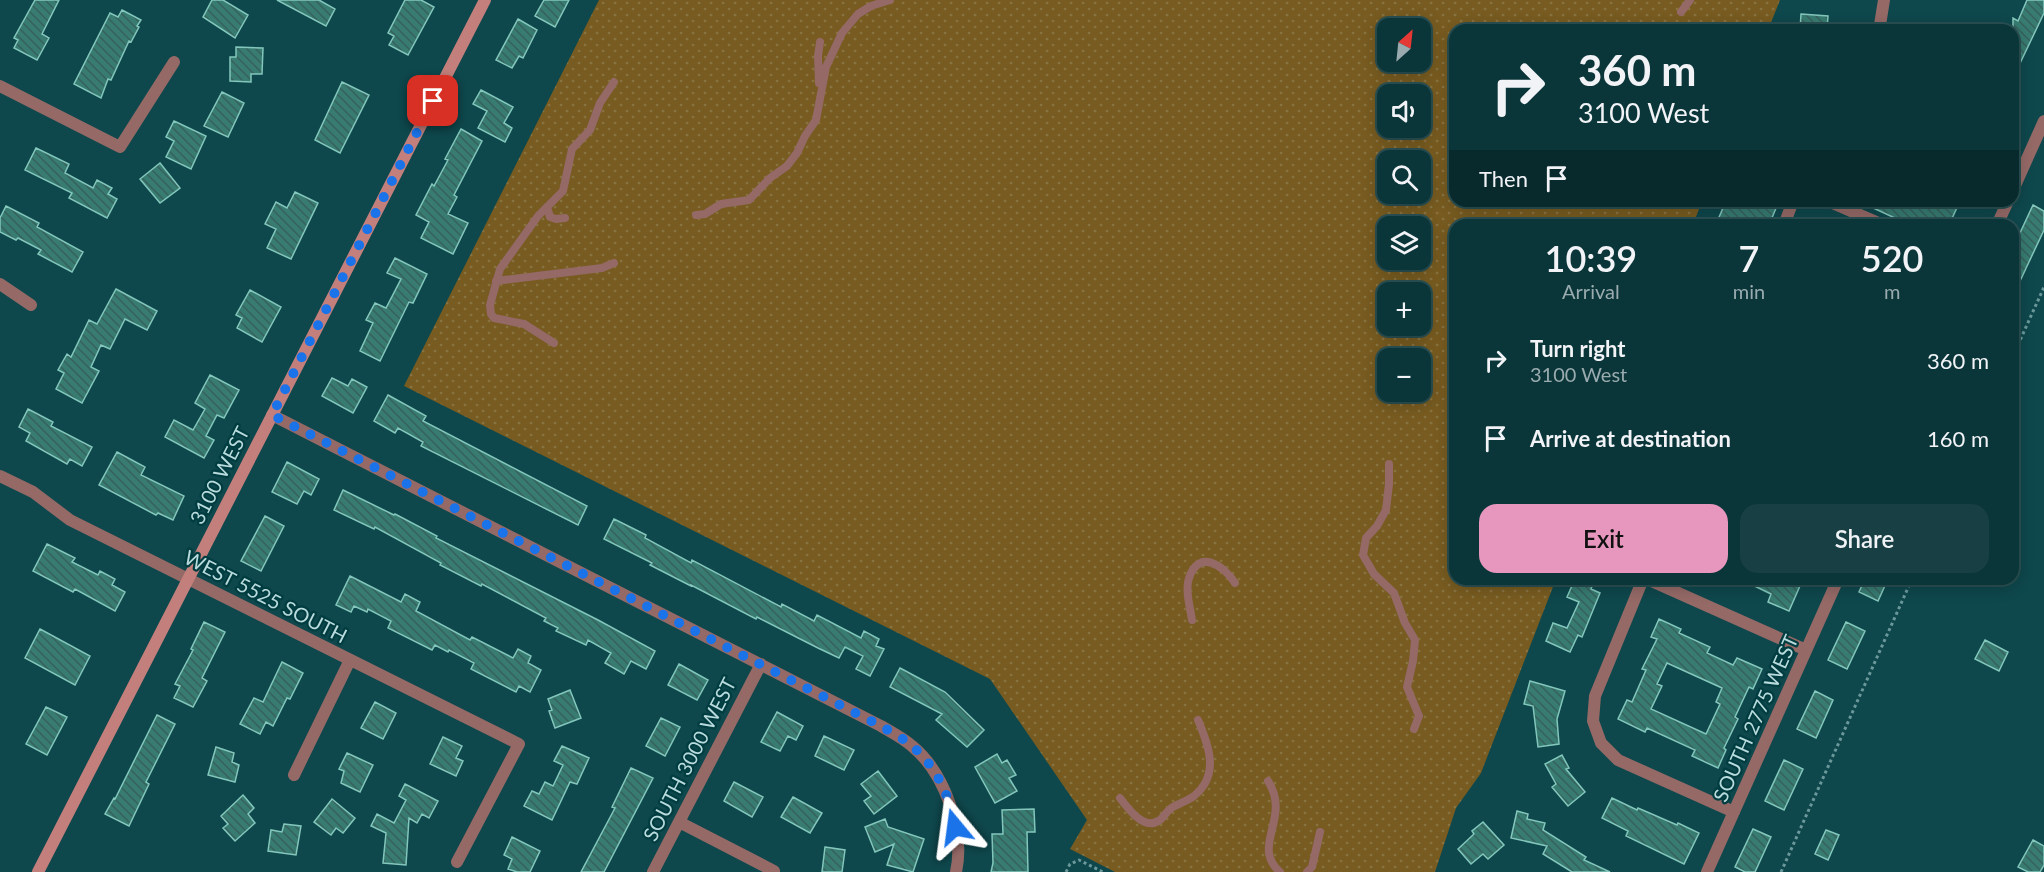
<!DOCTYPE html>
<meta charset="utf-8">
<style>
:root{--surface:#0a3539;--page:#184044;--text:#f1f3f6;--muted:#99abae;--line:#2a5053;--accent:#e797bd}
body{margin:0;font-family:Lato,sans-serif;background:var(--page);color:var(--text);height:100vh;display:flex;flex-direction:column;font-size:22px;white-space:nowrap}
*{box-sizing:border-box;margin:0}
p{font-size:20px;color:var(--muted)}
.icon{flex:none;width:33px;height:33px;fill:none;stroke:currentColor;stroke-width:2;stroke-linecap:round;stroke-linejoin:round}
.map{position:relative;flex:1;overflow:hidden}
.sheet{position:absolute;left:1449px;top:219px;width:570px;height:366px;display:flex;flex-direction:column;background:var(--surface);border-radius:18px;box-shadow:0 3px 15px #0003,0 0 0 2px var(--line)}
.sheet>*{flex:none}
.hud{position:absolute;left:1449px;top:24px;width:570px;height:183px;border-radius:18px;box-shadow:0 3px 15px #0003,0 0 0 2px var(--line);background:#0a3539;color:var(--text);overflow:hidden}
.needle{width:39px;rotate:27deg}
.tools{position:absolute;left:1377px;top:18px;display:grid;gap:12px}
.tools a{display:grid;place-items:center;width:54px;height:54px;border-radius:12px;background:var(--surface);box-shadow:0 3px 15px #0003,0 0 0 2px var(--line);font-size:30px}
.pin{position:absolute;display:grid;place-items:center;width:51px;height:51px;color:#fff;margin:-26px;border-radius:12px;box-shadow:0 3px 9px #0006}
.me{position:absolute;width:66px;margin:-33px;rotate:344deg;stroke-linejoin:round;filter:drop-shadow(0 0 4px #0008)}
.turn{display:flex;align-items:center;gap:21px;height:126px;padding:0 30px;font-size:27px}
.turn .icon{width:78px;height:78px;stroke-width:2.5}
.turn b{display:block;font-size:42px;line-height:51px}
.then{display:flex;align-items:center;height:57px;padding:0 30px;background:#0003;gap:12px;font-size:22px}
.eta{display:flex;justify-content:space-evenly;align-items:center;height:102px;text-align:center}
.eta b{font-size:36px;font-weight:600;line-height:42px}
.primary-button{display:flex;gap:12px;margin-top:auto;padding:12px 30px}
.primary-button a{flex:1;height:69px;border-radius:18px;background:var(--accent);color:#111;font-size:24px;font-weight:600;line-height:69px;text-align:center}
.primary-button a+a{background:var(--page);color:var(--text)}
ul{padding:0;list-style:none}
li{display:flex;align-items:center;gap:18px;height:78px;padding:0 30px}
li div{flex:1}
li b{display:block;font-size:22px}
li em{font-style:normal}
.map>svg:first-child{display:block}
.grass{fill:url(#grass-dots);fill-rule:evenodd}
.building{fill:url(#building-back-hatch);stroke:#83c7bc;stroke-width:1.5;fill-rule:evenodd}
.lines{fill:none;stroke-linecap:round;stroke-linejoin:round}
.path{stroke:#6b989b;stroke-width:3;stroke-dasharray:3 3;stroke-linecap:butt}
.lane{stroke:#946966;stroke-width:8}
.street{stroke:#946966;stroke-width:12}
.secondary{stroke:#c27f7b;stroke-width:12}
.route{stroke:#1a73e8;stroke-width:10;stroke-dasharray:0 18}
.labels{text-anchor:middle;dominant-baseline:central;stroke-width:4.5;stroke-linejoin:round;paint-order:stroke}
.street-label{font-size:20px;fill:#b9dbdd;stroke:#003d41}
</style>
<div class="map">
<svg width="2044" height="872" viewBox="0 0 2044 872">
<defs>
<pattern id="grass-dots" width="8" height="8" patternUnits="userSpaceOnUse" patternTransform="scale(1.5)"><rect width="8" height="8" fill="#775b20"/><path d="M2 2h.1M6 6h.1" fill="none" stroke="#887240" stroke-width="1.8" stroke-linecap="round"/></pattern>
<pattern id="building-back-hatch" width="6" height="6" patternUnits="userSpaceOnUse" patternTransform="scale(1.5)"><rect width="6" height="6" fill="#377b71"/><path d="M-1 5l2 2M0 0l6 6M5-1l2 2" fill="none" stroke="#37615c"/></pattern>
</defs>
<rect width="100%" height="100%" fill="#0e474c"/>
<!-- grass -->
<path class="grass" d="M599,0H1780L1768,30H1455V201H1702L1693,225H1455V579H1556L1481,773L1456,808L1435,872H1115L1070,849L1087,820L990,679L404,386ZM1388,28H1420V62H1388ZM1388,94H1420V128H1388ZM1388,160H1420V194H1388ZM1388,226H1420V260H1388ZM1388,292H1420V326H1388ZM1388,358H1420V392H1388Z"/>
<!-- building -->
<path class="building" d="M35,0H59L42,34L49,38L37,60L14,48L18,40L14,38Z
M212,0H223L248,15L235,38L203,17Z
M277,0H319L335,9L326,26Z
M405,0H421L434,7L408,55L389,45L394,36L388,33Z
M544,0H569L555,27L535,16Z
M2027,0H2044V13L2013,78V18L2018,21Z
M122,10L141,20L137,26L139,27L131,42L129,41L111,80L108,79L101,98L74,84L110,13L118,17Z
M1801,14L1828,16L1827,30H1800Z
M518,19L537,30L523,58L519,56L512,68L496,60Z
M236,47L263,48L262,74H251V82L230,81V57H236Z
M342,82L369,95L340,153L315,140Z
M481,90L513,107L504,123L512,128L505,142L478,128L487,111L473,104Z
M222,92L244,103L228,137L204,126Z
M174,121L206,136L191,169L166,157L174,141L166,137Z
M461,129L482,141L454,195L457,197L448,214L468,223L453,254L421,238L429,222L416,215L432,184L434,186L448,160L445,159Z
M36,148L69,164L65,173L93,188L97,180L112,188L108,194L117,199L107,218L69,198L72,193L25,170Z
M160,163L180,188L160,203L140,179Z
M295,192L318,203L291,259L267,248L276,229L265,224L276,202L287,208Z
M1726,201H1779L1769,225H1723L1717,222Z
M1858,201H1960L1949,225H1910Z
M2033,205L2044,211V230L2013,296V248Z
M6,206L39,223L37,227L83,252L72,272L38,254L41,250L18,238L16,240L0,232V218Z
M395,258L427,274L413,303L409,302L380,361L360,351L373,323L366,320L375,303L386,308L401,279L387,273Z
M116,289L157,311L147,330L125,319L110,349L101,345L91,367L99,371L82,403L56,389L64,373L58,370L67,354L71,357L89,320L97,324Z
M250,290L281,307L262,342L237,328L242,318L236,315Z
M210,375L239,390L224,418L217,415L206,436L214,440L204,458L165,437L174,420L193,430L205,409L195,403Z
M332,378L348,386L352,379L367,387L353,413L322,396Z
M388,395L426,416L423,421L587,506L578,525L421,446L423,442L398,428L395,433L374,421Z
M28,409L53,422L51,426L92,447L82,466L70,459L67,464L26,441L30,433L19,427Z
M117,452L145,467L141,475L184,496L173,520L158,513L156,515L99,485Z
M287,462L319,479L311,495L304,491L297,504L272,492Z
M343,490L394,515L395,514L437,536L436,538L598,620L655,651L646,669L631,661L624,674L605,663L611,653L588,640L586,645L556,631L558,628L544,621L546,618L482,584L481,586L440,565L441,563L375,527L374,529L334,510Z
M265,516L284,526L261,571L241,561Z
M614,519L646,535L645,538L691,563L692,560L781,607L782,604L814,621L817,615L861,638L864,631L879,639L876,646L884,649L870,676L856,669L863,656L845,647L839,658L818,648L757,617L756,619L691,585V586L650,565L652,563L604,539Z
M47,544L75,558L72,562L98,575L100,571L115,579L112,585L125,592L115,611L75,589L73,592L33,571Z
M350,576L401,602L405,594L420,602L416,611L470,640L472,637L513,658L518,649L531,656L528,663L541,670L530,692L519,686L516,692L471,669L474,663L449,650L448,652L435,645L432,650L388,628L391,621L368,609L367,612L354,606L351,612L336,605Z
M1575,579H1595L1591,589L1600,593L1582,637L1578,635L1570,652L1546,641L1553,623L1567,628L1579,602L1567,597Z
M1740,579H1803L1789,611L1768,602L1771,594Z
M1865,579H1888L1878,601L1859,592Z
M1659,619L1681,629L1679,633L1710,647L1707,653L1733,665L1737,658L1762,669L1753,689L1749,687L1735,717L1738,719L1724,748L1726,750L1718,768L1692,756L1695,750L1647,728L1645,732L1618,719L1627,700L1632,702L1646,670L1642,669L1657,639L1651,637ZM1667,663L1722,688L1716,702L1720,704L1706,734L1651,709L1662,686L1657,684Z
M204,622L225,632L202,678L207,681L193,707L174,698L180,686L175,684L193,650L191,649Z
M1846,622L1865,631L1847,669L1828,660Z
M40,629L90,656L75,685L25,658Z
M1985,640L2008,652L1999,671L1975,659Z
M282,662L303,673L290,699L287,698L273,726L266,722L260,734L240,724L254,698L263,702Z
M679,664L708,680L697,700L668,685Z
M900,668L945,692L984,730L967,747L936,720L942,714L890,687Z
M1530,681L1565,691L1557,719L1559,744L1538,747L1533,706L1524,704Z
M570,690L581,718L555,728L549,711L552,710L548,699Z
M1815,691L1833,700L1816,738L1797,729Z
M375,702L396,713L383,739L361,728Z
M46,707L67,717L47,755L26,744Z
M777,712L803,726L796,740L788,736L780,751L761,742Z
M157,715L175,724L146,782L149,784L129,826L105,814L114,798L115,799Z
M661,718L680,727L665,756L646,746Z
M824,736L854,750L844,770L815,756Z
M443,737L462,746L456,758L463,761L456,776L430,764Z
M562,746L589,758L577,784L570,782L552,820L524,806L532,791L539,794L545,782L553,786L563,765L554,761Z
M216,747L234,753L232,762L239,765L235,782L208,775Z
M347,753L373,765L360,792L341,783L344,771L339,769Z
M997,754L1002,763L1007,760L1016,775L1009,778L1017,791L995,803L975,767Z
M1562,755L1569,768L1566,769L1585,792L1568,806L1552,787L1556,784L1545,764Z
M1784,760L1803,769L1784,810L1765,801Z
M631,768L653,778L604,872H581L615,808L612,807Z
M878,771L897,796L874,814L864,801L871,796L861,784Z
M734,782L763,797L752,817L724,801Z
M405,784L438,801L429,818L422,814L417,823L409,818L406,865L383,863L386,833L371,826L377,814L394,823L406,800L399,796Z
M243,795L254,808L248,814L255,823L235,841L223,828L228,824L221,816Z
M793,797L822,813L810,833L781,817Z
M1612,798L1637,810L1638,808L1677,825L1678,823L1699,833L1684,864L1626,836L1628,831L1602,818Z
M332,799L355,818L343,833L336,828L331,835L314,822Z
M1034,809L1035,832H1027L1028,872H991L993,863L992,834H1003L1002,810Z
M1517,811L1528,814L1527,819L1545,823L1543,830L1586,857L1584,860L1610,872H1572L1543,854L1547,846L1511,838Z
M885,819L888,827L924,839L913,872L887,865L894,844L875,852L865,827Z
M1483,822L1504,845L1488,859L1483,854L1471,864L1458,849L1474,834L1472,831Z
M284,824L301,826L296,855L268,851L271,830L282,832Z
M1753,829L1771,837L1755,872H1745L1735,867Z
M1826,830L1839,835L1828,860L1815,854Z
M512,837L540,851L530,872H517L508,869L512,859L504,855Z
M2033,840L2044,846V865L2040,872H2028L2018,867Z
M825,847L845,850L842,872H822Z"/>
<g class="lines">
<!-- path -->
<path class="path" d="M2013,356L2044,287
M1066,872L1070,864L1079,860L1103,872
M1781,872L1912,579"/>
<!-- lane -->
<path class="lane" d="M1681,12L1690,0
M819,83L818,56L820,42
M547,207L550,217L556,219L565,218
M696,215L705,214L721,204L749,200L770,178L787,166L797,153L805,136L816,120L826,67L842,33L858,14L871,6L890,0
M496,281L602,268L614,263
M554,343L524,324L494,318L491,314L490,305L500,269L538,216L563,191L572,149L590,130L600,103L614,82
M1389,464V484L1386,510L1377,526L1366,538L1363,555L1374,574L1394,593L1405,623L1415,640L1413,661L1407,687L1419,716L1414,729
M1192,620C1190,607 1185,590 1189,578C1199,548 1224,566 1235,583
M1268,781C1292,818 1250,846 1280,872
M1120,798C1128,808 1144,832 1160,820C1165,816 1167,810 1173,807C1180,803 1187,801 1194,796C1220,775 1209,746 1198,720
M1307,872L1312,867L1320,832"/>
<!-- street -->
<path class="street" d="M1880,25L1884,0
M0,86L120,147L174,62
M2013,190L2044,121
M1828,201L1883,225
M1784,225L1793,201
M1997,225L2008,201
M0,284L31,305
M272,415L881,726C891,732 903,738 912,746C945,773 965,831 956,872
M0,476L33,492L70,520L519,744L457,862
M1643,579L1595,696L1593,721L1601,743L1618,760L1734,812
M1647,579L1806,650
M294,775L350,660
M679,822L774,871
M653,872L761,664
M1707,872L1838,579"/>
<!-- secondary -->
<path class="secondary" d="M38,872L485,0"/>
</g>
<g class="lines">
<!-- route -->
<path class="route" d="M433,101L272,415L881,726C891,732 903,738 912,746C936,766 950,796 955,827"/>
</g>
<g class="labels">
<!-- street labels -->
<g class="street-label">
<text transform="translate(219 475) rotate(-63)">3100 WEST</text>
<text transform="translate(266 596) rotate(27)">WEST 5525 SOUTH</text>
<text transform="translate(1755 718) rotate(-66)">SOUTH 2775 WEST</text>
<text transform="translate(689 759) rotate(-63)">SOUTH 3000 WEST</text>
</g>
</g>
</svg>
<div class="tools">
<a><svg class="needle" viewBox="-14 -14 28 28"><path d="M0-13l5 13h-10z" fill="#e53935"/><path d="M0 13l5-13h-10z" fill="#99abae"/></svg></a>
<a><svg class="icon" aria-label="sound" viewBox="0 0 24 24"><path d="M4 9h4l5-4v14l-5-4H4zM17 9q2 3 0 6"/></svg></a>
<a><svg class="icon" aria-label="search" viewBox="0 0 24 24"><circle cx="10" cy="10" r="6"/><path d="M15 15l6 6"/></svg></a>
<a><svg class="icon" aria-label="layers" viewBox="0 0 24 24"><path d="M12 4l9 5-9 5-9-5zM3 14l9 5 9-5"/></svg></a>
<a>+</a>
<a>−</a>
</div>
<div class="pin" style="left:433px;top:101px;background:#d93025"><svg class="icon" aria-label="arrive" viewBox="0 0 24 24"><path d="M6 21V4h12l-3 4 3 4H6"/></svg></div>
<svg class="me" style="left:955px;top:827px" viewBox="-20 -20 40 40"><path d="M0-17L14 15 0 8-14 15z" fill="#1a73e8" stroke="#fff" stroke-width="4"/></svg>
<div class="hud">
<div class="turn"><svg class="icon" aria-label="right" viewBox="0 0 24 24"><path d="M7 20v-9h11M14 6l5 5-5 5"/></svg><div><b>360 m</b>3100 West</div></div>
<div class="then">Then<svg class="icon" aria-label="arrive" viewBox="0 0 24 24"><path d="M6 21V4h12l-3 4 3 4H6"/></svg></div>
</div>
<section class="sheet">
<div class="eta">
<div><b>10:39</b><p>Arrival</p></div>
<div><b>7</b><p>min</p></div>
<div><b>520</b><p>m</p></div>
</div>
<ul>
<li><svg class="icon" aria-label="right" viewBox="0 0 24 24"><path d="M7 20v-9h11M14 6l5 5-5 5"/></svg><div><b>Turn right</b><p>3100 West</p></div><em>360 m</em></li>
<li><svg class="icon" aria-label="arrive" viewBox="0 0 24 24"><path d="M6 21V4h12l-3 4 3 4H6"/></svg><div><b>Arrive at destination</b></div><em>160 m</em></li>
</ul>
<div class="primary-button"><a>Exit</a><a>Share</a></div>
</section>
</div>
